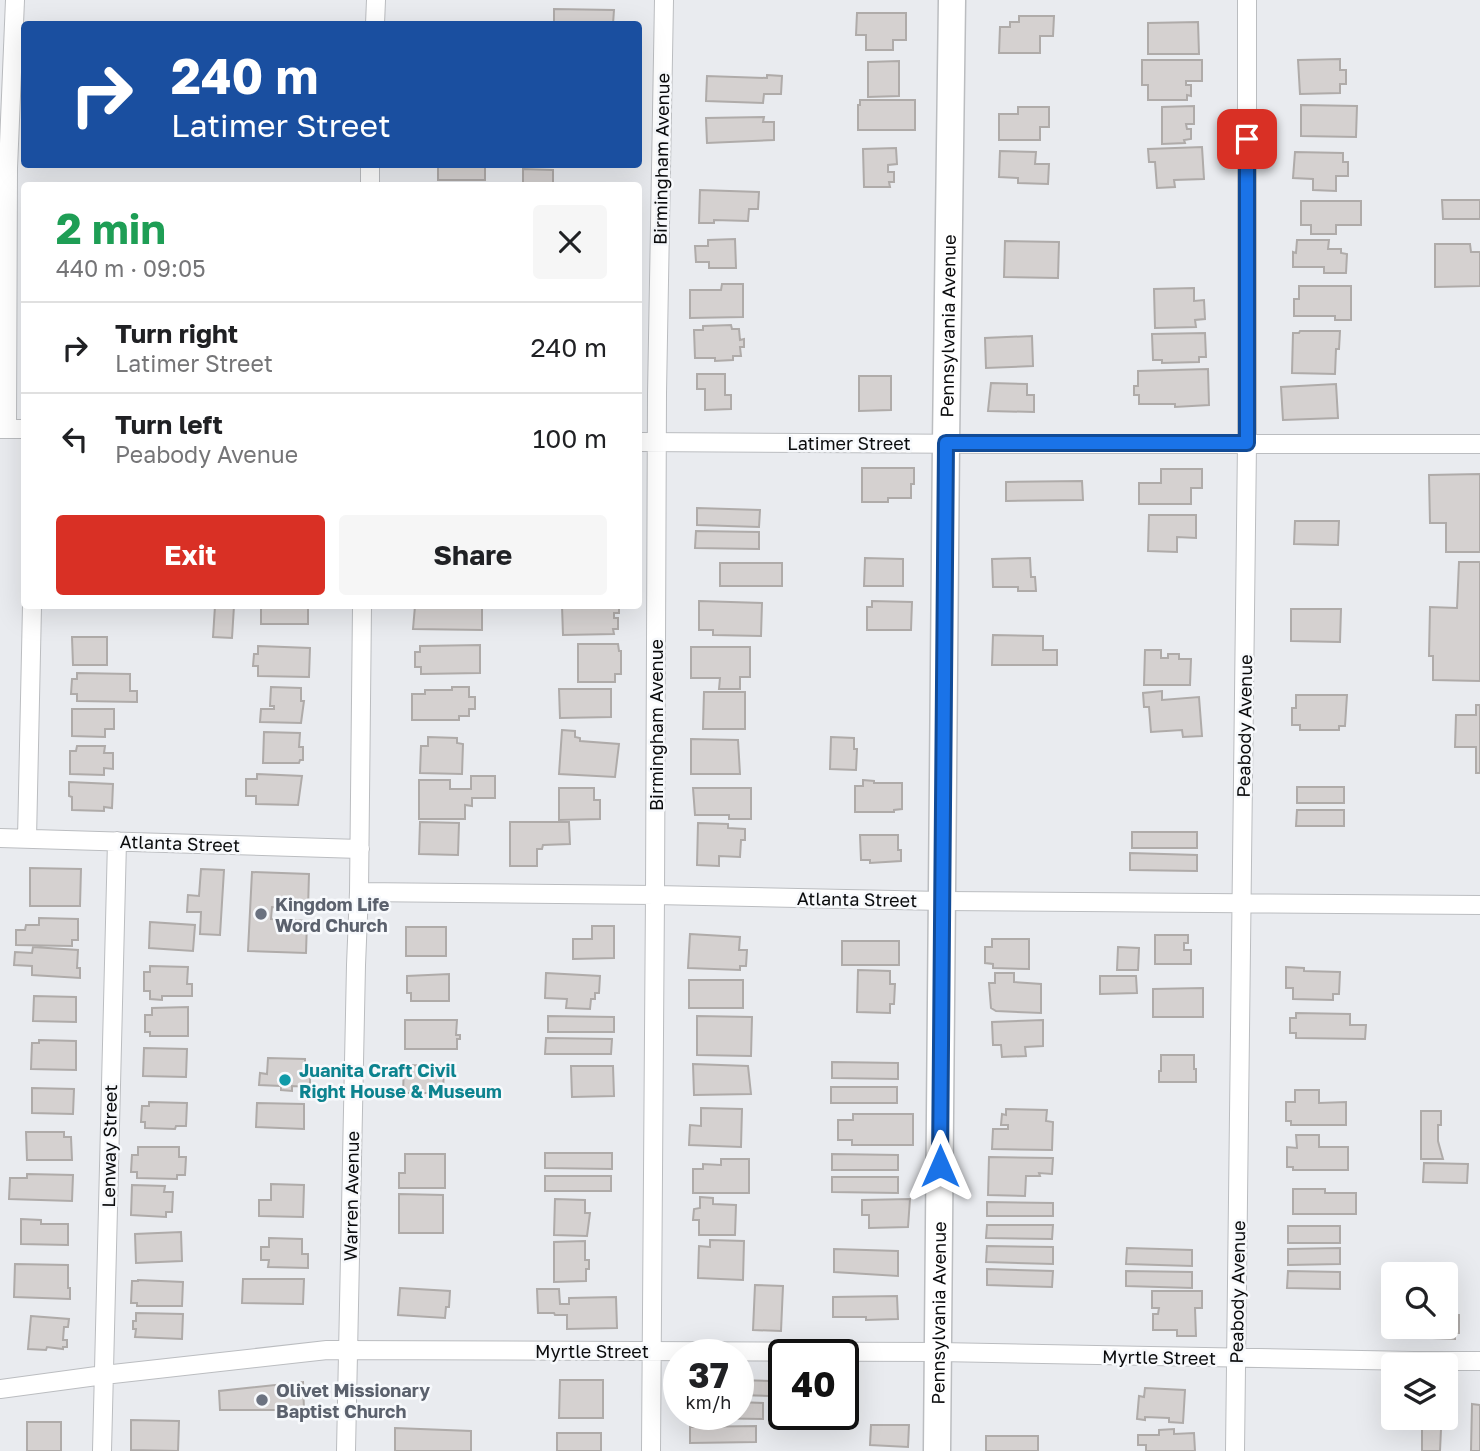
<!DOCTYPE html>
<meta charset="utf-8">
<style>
:root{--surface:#fff;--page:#f6f6f6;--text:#202124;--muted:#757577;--line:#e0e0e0;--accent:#d93025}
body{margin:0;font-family:"Golos Text",sans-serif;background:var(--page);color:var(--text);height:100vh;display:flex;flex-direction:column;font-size:26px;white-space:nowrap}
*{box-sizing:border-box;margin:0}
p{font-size:23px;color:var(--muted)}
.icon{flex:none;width:38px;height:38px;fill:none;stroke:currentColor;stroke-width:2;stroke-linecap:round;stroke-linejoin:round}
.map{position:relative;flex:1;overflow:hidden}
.drawer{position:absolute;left:21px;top:182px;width:621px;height:427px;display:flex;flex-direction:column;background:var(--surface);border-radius:7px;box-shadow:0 7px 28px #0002}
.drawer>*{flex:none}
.top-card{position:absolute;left:21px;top:21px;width:621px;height:147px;border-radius:7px;box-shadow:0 7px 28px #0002;background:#1a4fa0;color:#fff;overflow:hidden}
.tools{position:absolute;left:1381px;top:1262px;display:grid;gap:14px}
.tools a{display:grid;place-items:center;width:77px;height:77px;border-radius:7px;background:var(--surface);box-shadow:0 7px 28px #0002;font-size:35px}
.speed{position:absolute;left:663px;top:1339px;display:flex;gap:14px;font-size:35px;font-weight:700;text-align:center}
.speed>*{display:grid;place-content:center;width:91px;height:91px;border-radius:50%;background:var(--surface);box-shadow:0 7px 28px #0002;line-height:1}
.speed small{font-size:18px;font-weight:400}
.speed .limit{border:4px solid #111;border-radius:10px;background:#fff;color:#111}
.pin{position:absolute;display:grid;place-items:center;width:60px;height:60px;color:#fff;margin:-30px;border-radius:14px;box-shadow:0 4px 10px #0006}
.me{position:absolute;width:77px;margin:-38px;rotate:0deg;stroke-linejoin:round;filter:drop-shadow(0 0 5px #0008)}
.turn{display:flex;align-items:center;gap:24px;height:147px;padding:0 35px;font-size:32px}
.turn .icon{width:91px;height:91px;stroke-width:2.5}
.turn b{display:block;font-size:49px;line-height:60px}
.round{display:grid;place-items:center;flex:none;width:74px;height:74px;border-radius:7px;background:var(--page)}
.overview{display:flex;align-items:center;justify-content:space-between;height:119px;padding:0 35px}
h1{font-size:42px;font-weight:700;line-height:52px;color:#1e9e55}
.button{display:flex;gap:14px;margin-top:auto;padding:14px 35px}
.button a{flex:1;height:80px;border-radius:7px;background:var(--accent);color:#fff;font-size:28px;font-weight:700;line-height:80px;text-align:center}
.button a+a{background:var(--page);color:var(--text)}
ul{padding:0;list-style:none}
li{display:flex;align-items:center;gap:21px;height:91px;padding:0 35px;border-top:2px solid var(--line)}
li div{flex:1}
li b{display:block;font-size:26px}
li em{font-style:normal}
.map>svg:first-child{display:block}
.building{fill:#d5d1d0;stroke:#afaba9;stroke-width:2}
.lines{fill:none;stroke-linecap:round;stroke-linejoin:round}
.street-casing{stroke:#bbbdc0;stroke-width:20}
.secondary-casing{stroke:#bbbdc0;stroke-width:29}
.street{stroke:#fff;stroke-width:18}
.secondary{stroke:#fff;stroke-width:26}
.route-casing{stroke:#114b97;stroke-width:18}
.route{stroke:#1a73e8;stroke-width:12}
.worship-dot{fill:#6b7280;stroke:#f7f9fc;stroke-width:2.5}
.culture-dot{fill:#0f9aa8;stroke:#f7f9fc;stroke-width:2.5}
.labels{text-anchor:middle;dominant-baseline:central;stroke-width:5;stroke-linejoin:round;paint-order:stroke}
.street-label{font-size:18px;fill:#0b0c0d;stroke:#f7f9fc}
.worship-label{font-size:18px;font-weight:bold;fill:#5b616d;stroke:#f7f9fc;text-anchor:start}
.culture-label{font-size:18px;font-weight:bold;fill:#0d838f;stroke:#f7f9fc;text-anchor:start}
</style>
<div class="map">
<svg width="1480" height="1451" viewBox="0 0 1480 1451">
<rect width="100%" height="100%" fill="#e9ebef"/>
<!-- building -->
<path class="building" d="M554,9L614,10L613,24H554Z
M857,13H906V40H893V50H866V35H856Z
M1019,16H1054L1053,36H1040V53H999L1000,27H1010V22H1019Z
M1198,22L1199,54H1148V23Z
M1340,59V70H1346V84H1340V93L1300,94L1298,60Z
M1142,60H1202V81H1186V85H1191V96L1187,95V100H1148V85H1142Z
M899,61V96L868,97V62Z
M767,75L782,76L781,94H764L763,103L706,101L707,76L767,78Z
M860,100H915V130H858V105H860Z
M1301,105L1357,106L1356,137L1301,136Z
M1194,106V124H1186L1187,129H1191V139L1184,140L1185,143L1162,144V107Z
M1018,107H1049V127H1040V140H999V114H1018Z
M764,117L763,122H774V140L707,143L706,118Z
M1202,147L1204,179L1174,180L1175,187L1157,188L1155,162H1149L1148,149Z
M896,148L897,164L888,165V172H894V182H889L890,187H864L863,149Z
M1000,151L1036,152L1035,164H1049L1048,184L1018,183V178L999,177Z
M1295,152L1343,153V162H1348V176H1336V191L1313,190V179L1293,178Z
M438,164H485V180H438Z
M523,169L553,170V186H523Z
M700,190L759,192L758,209H749L748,221L714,220V223H699Z
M1442,200H1480V219H1443Z
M1301,201H1361V225H1336V234H1311V225H1301Z
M735,239L736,268H709V262H696L695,246H708V240Z
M1297,240H1329L1328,249H1341V253L1347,254L1346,273H1324V267H1293V252L1296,253Z
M1005,241L1059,242L1058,278L1004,277Z
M1435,244H1470L1471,252H1480V286L1435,287Z
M722,284H743V317L690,318V290H721Z
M1299,286H1351V320H1335V316H1294V299H1299Z
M1194,288V301L1204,300L1205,319L1195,320L1196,327L1155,328L1154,289Z
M731,325L732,329H739L740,340L744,339V347H740L741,356H733V360L715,361V358H695L694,330H703V326Z
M1300,331H1340L1339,349H1336L1335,374L1292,373L1293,333H1299Z
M1205,333L1206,357H1199V362L1162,363V360H1153L1152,334Z
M1032,336L1033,366L986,368L985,338Z
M1208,369L1209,405L1175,407V404H1139V395H1134V386H1138V371Z
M697,374H725V395H731V409L705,410V389H697Z
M859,376H891V410L859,411Z
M991,383L1027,384V395H1034V412L988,411Z
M1336,384L1338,418L1283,420L1281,387Z
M862,468H914V484H911V498H888V502H862Z
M1161,469H1202V488H1191V504H1139V483H1161Z
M1480,474V552H1446V523H1430L1429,475Z
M1082,481L1083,500L1006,501V482Z
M697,508L760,510L759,527L697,525Z
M1149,515H1196V538L1177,537V552L1148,551Z
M1295,521H1339L1338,545L1294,544Z
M696,531L759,532V549L695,548Z
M865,558L903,559V586H864Z
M1030,558L1031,577H1035L1036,591H1018V587H993L992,559Z
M1459,562H1480V681L1433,680V656H1429L1430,607L1457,608Z
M720,563H782V586H720Z
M699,601L762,603L761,636L713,635V630H699Z
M872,601L912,602L911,630H867V607H872Z
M215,606H234L232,638L213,637Z
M261,606H308V624H261Z
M415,606H482V630L413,629Z
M562,606H619V613H614V618H618V629H613L614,634L563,635Z
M1291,609H1341L1340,642L1291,641Z
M993,635L1043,636V650H1057V665H992Z
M72,637H107V665H73Z
M578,644H618L619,651H621V674H615V682H578Z
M480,645V673L421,674V667H415V652H420V646Z
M258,646L310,648L309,677L258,676V666H253L254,654H258Z
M691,647H750V677H740V689H719L720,678H691Z
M1145,650H1161V658H1168V654H1179V659H1191L1190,685H1144Z
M77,673L130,674V691H137V702L77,701V694H71L72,679H77Z
M271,687L301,688V701H304L301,723L260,722L261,709H274V706H270Z
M452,687H469V697H475V709H469V716H459V720H412V694H425V690H452Z
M559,689H611V717L560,718Z
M1162,691V700L1199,697L1202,736L1183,737L1182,730L1151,732L1149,707H1144L1143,693Z
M704,692H745V729H703Z
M1296,695H1347L1345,726H1339V730H1300V725H1292V708H1296Z
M1476,705H1480V773H1476V747H1455L1456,715H1476Z
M72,709H114V729H105V737L72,736Z
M562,730L575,731V737L580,738V741L619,744L615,777L559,774Z
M264,732L300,733L299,747H303V760H300L299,763H263Z
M428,737L457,738V743L463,744L462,774L420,773L421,746H428Z
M831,737L854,738V749H857L856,770L830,769Z
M691,739L738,740L740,774H691Z
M77,746H105L104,753H113V769L104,768V775L70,774V751H76Z
M257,774L302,776L298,805L256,804V796H246V779H257Z
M471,776H495V798H472V806L465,805V819H419V780H450V789H471Z
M863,780L874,781V783H902V809L894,810V812H855V786H863Z
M69,782L113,784L112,808L104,807V811L72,810V797L69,796Z
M1297,787H1344V803H1297Z
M559,788H594V800H600V819L559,820Z
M693,788H751V819H729V815H695Z
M1297,810H1344V826H1296Z
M420,822L459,823L458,855L419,854Z
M510,822H569L570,844L543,845L542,849H537V866H510Z
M698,823L728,824V828L745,829V840H741L740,857L719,856V866L697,865Z
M1132,832H1197V848H1132Z
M860,835H898V850H901V861L870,863V860H861Z
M1130,853L1197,855V871L1130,870Z
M30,868L81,869L80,906H30Z
M201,869L224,870L220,935L200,934L201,912H187L188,895L199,896Z
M252,872L309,874L308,909L272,907L271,919L307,921L306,953L248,951Z
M39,918L78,919V940H72V946L16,945V930H25L26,925H39Z
M150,922L195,925L193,951L149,948Z
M592,926H614V958L573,959V939H592Z
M406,927H446V956H406Z
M690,934L740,937L739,950H747L746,966H740V970L688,968Z
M1155,935H1188V943H1184V950H1191V964H1155Z
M992,939H1029V969L993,968V964L985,963V947H992Z
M842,941H899V965H842Z
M33,947L78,950L77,968H80V978L32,975V966L14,965L15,952L32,953Z
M1118,947L1139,948L1138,970H1117Z
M150,966L188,967L187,984H192V996H162V1000L150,999V991H144V972H150Z
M1286,967L1304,968V971L1340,972L1339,994H1333V1000L1293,999V988H1286Z
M858,970L890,971V984H895L894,1004H890V1013L857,1012Z
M546,973L600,976L599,993H595V999H591L590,1009L566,1008L567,999L545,998Z
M995,973H1014V982L1041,984V1013L996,1011L991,1008L989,983H995Z
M449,974V1001H411V993H407V976Z
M1100,976H1136L1137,993L1100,994Z
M689,980H743V1008H689Z
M1203,988V1017H1153V989Z
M34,996L76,997V1022L33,1021Z
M188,1007V1036H150V1032H145V1015H152V1008Z
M1296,1013L1350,1014V1025H1366L1365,1039L1296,1038V1033H1290V1018H1296Z
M548,1016L614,1017V1032H548Z
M697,1016L752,1017L751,1056L697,1055Z
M405,1020H457L456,1035H460V1039H457V1049H405Z
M1043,1020V1046L1025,1047L1026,1056L1002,1057L1001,1045H993L992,1022Z
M546,1038L612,1039L611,1054H545Z
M39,1040L76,1041V1070L31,1069L32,1043H39Z
M144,1048L187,1049L186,1077L143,1076Z
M1161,1055H1194V1069H1196V1082H1159V1071H1161Z
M268,1058L305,1059V1065H310V1087L292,1086V1091L281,1090V1086L259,1085L260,1073L267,1074Z
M832,1062L898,1063V1079L832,1078Z
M693,1064L748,1066L751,1094L694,1095Z
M404,1065L444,1066L443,1093H403Z
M571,1066H613L614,1096L572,1097Z
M831,1087H897V1103H831Z
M32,1088L74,1089L73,1114L32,1113Z
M1295,1090H1319V1103L1346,1102V1125H1291V1121H1286V1102H1295Z
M149,1102L187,1103L186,1126H176L175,1129L145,1128V1122H141L142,1106H149Z
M257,1103L304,1104V1129L256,1127Z
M701,1108L742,1109L741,1147L689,1145L690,1125L701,1126Z
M1006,1109L1047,1110L1046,1121L1053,1122L1052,1150L992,1149L993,1129H1008V1125H1001L1002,1114L1006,1115Z
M1421,1111H1441V1125H1438V1141L1443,1159H1421Z
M853,1114H913V1145H852V1140H838V1120H853Z
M26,1132H64V1137H71L72,1160H27Z
M1296,1135H1319V1147H1348V1170H1293V1167H1287V1147L1297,1148Z
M138,1147H179V1157H186L185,1175H177V1179L137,1178V1172H131L132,1155H138Z
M545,1153H612V1169L545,1168Z
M405,1154H445V1188H399V1173H405Z
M832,1154L898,1155V1170H832Z
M989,1157L1053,1158L1052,1174L1039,1173L1040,1176H1026L1025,1196L988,1195Z
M721,1159H749V1193H693V1169H703V1164L721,1165Z
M1424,1163L1468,1164L1467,1183L1423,1182Z
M27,1174L73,1175L72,1201L9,1199L10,1178H27Z
M545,1176H611V1191H545Z
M832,1177H898V1193L832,1192Z
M271,1184L304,1185L303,1217L259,1216V1200H271Z
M132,1185L165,1186L164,1192H173L172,1212H166V1217L131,1215Z
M1293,1189H1325V1193H1356V1214H1293Z
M399,1194L443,1195V1233H399Z
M700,1197L713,1198V1204L736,1205L735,1235H699V1220H693L694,1209L700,1208Z
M555,1199L585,1200V1213H590L587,1236L554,1235Z
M910,1199L908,1227L869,1228V1215H862V1200Z
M987,1202L1053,1203V1216H987Z
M21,1219L41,1220V1224H68V1245L21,1244Z
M987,1225H1053L1052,1239L986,1238Z
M1288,1226H1340V1243H1288Z
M181,1232L182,1261L136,1263L135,1234Z
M269,1238L302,1239V1254H308V1268L268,1267L269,1260H261V1247H269Z
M710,1240L744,1241L743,1280L698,1278L699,1246L710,1247Z
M585,1241V1260H589V1269H586V1281L554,1282V1242Z
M987,1246L1053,1247V1264L986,1262Z
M1127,1248L1192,1250V1266L1126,1264Z
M1340,1248V1264L1288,1265V1249Z
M834,1249L898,1251V1276L834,1272Z
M15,1264L68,1265V1288H70V1299L14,1297Z
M987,1269L1053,1271L1052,1287L987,1285Z
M1126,1271L1192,1272V1288L1126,1286Z
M1288,1271L1340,1272V1289L1287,1288Z
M243,1279H304L303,1304L242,1303Z
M138,1280L183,1282L182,1306H137V1303H131L132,1281H138Z
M755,1285L783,1286L781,1331L753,1330Z
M400,1288L450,1291L449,1307H446L445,1318L398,1315Z
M537,1289H559L560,1304H569V1298L616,1297L617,1328L567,1329V1315H555L554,1313H538Z
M1152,1291H1202V1308H1195L1196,1336H1177V1330H1153V1314H1158L1159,1308H1152Z
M1446,1292H1451V1315H1459V1333H1455V1339L1433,1338V1335H1421L1422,1326H1446Z
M897,1296L898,1319L866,1320V1317H833V1297Z
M136,1313L183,1314L182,1339L135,1337L136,1329H133V1321H136Z
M31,1316L69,1319L68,1327H64L63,1340H67V1347H63V1349L47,1347L46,1350L28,1349Z
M560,1380H603V1418H559Z
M738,1380L770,1381V1396L738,1395Z
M303,1382L304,1410H220L219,1391Z
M1145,1388L1185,1390L1183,1423L1169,1422V1418L1145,1417V1420L1137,1419L1139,1396L1144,1397Z
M738,1402L763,1403V1419L696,1418V1414H738Z
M1472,1404L1480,1405V1451H1471Z
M131,1420L179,1421L178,1451L131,1450Z
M27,1422H61V1451H27Z
M871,1425H909L908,1447L870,1445Z
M756,1426V1442L690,1443V1427Z
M395,1428L471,1431V1451H395Z
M1422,1428L1441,1429L1440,1451H1422Z
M1174,1429V1434L1194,1433L1195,1451H1146V1445H1138V1435H1159V1430Z
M557,1433H601V1451H557Z
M986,1436H1038V1451H986Z"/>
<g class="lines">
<defs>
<path id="street" d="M375,24L376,0
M370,186V164
M0,429H24
M7,429L8,168L15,0
M639,442L994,444H1480
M0,838L360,849
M27,839L32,606
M359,892L655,895L942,901L1480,905
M0,1389L104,1375L327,1350L939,1352L1414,1361H1480
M102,1451L117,841
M346,1451L356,965L359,892L362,606
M651,1451L655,895L657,394L664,0
M1235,1451L1247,443V0"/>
<g id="secondary">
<path id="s1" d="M937,1451L946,443L952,0"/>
</g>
</defs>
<!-- street casing -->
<use href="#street" class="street-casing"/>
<!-- secondary casing -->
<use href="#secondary" class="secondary-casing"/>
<!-- street -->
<use href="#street" class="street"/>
<!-- secondary -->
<use href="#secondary" class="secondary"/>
</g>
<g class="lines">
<defs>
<path id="route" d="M940,1166L946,443H1247V139"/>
</defs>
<!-- route casing -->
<use href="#route" class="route-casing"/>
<!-- route -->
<use href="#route" class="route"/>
</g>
<!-- markers -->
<g class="worship-dot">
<circle cx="261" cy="914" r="7"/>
<circle cx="262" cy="1400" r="7"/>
</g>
<circle class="culture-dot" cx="285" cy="1080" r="7"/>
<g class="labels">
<!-- street labels -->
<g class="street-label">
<text transform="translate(661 159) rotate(-89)">Birmingham Avenue</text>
<text stroke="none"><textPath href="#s1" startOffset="1125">Pennsylvania Avenue</textPath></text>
<text x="849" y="443">Latimer Street</text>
<text transform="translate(656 725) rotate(-90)">Birmingham Avenue</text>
<text transform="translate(1244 726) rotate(-89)">Peabody Avenue</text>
<text transform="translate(180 843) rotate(2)">Atlanta Street</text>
<text transform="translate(857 899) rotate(1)">Atlanta Street</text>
<text transform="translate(109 1146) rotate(-89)">Lenway Street</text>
<text transform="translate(351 1196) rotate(-89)">Warren Avenue</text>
<text transform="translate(1237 1292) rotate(-89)">Peabody Avenue</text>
<text stroke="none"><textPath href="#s1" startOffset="138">Pennsylvania Avenue</textPath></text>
<text x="592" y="1351">Myrtle Street</text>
<text transform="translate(1159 1357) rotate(1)">Myrtle Street</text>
</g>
<!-- worship labels -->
<g class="worship-label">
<text x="275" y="904">Kingdom Life<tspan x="275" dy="21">Word Church</tspan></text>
<text x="276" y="1390">Olivet Missionary<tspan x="276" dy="21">Baptist Church</tspan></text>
</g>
<!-- culture labels -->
<g class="culture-label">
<text x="299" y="1070">Juanita Craft Civil<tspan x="299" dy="21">Right House &amp; Museum</tspan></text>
</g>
</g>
</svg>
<div class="tools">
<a><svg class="icon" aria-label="search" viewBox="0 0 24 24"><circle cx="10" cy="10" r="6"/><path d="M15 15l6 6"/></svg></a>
<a><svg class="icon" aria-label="layers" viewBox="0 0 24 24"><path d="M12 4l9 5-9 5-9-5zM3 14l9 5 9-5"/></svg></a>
</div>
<div class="speed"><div>37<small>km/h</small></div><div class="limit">40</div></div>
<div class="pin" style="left:1247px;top:139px;background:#d93025"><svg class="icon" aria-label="arrive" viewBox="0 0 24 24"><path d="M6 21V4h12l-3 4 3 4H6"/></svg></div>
<svg class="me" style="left:940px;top:1166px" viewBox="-20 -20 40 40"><path d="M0-17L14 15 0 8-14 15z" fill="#1a73e8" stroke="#fff" stroke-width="4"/></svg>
<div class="top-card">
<div class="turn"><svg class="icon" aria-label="right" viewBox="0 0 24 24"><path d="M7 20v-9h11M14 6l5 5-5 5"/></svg><div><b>240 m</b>Latimer Street</div></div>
</div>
<section class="drawer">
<div class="overview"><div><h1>2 min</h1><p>440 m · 09:05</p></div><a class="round"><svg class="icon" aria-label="close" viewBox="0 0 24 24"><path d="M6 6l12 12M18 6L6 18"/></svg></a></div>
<ul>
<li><svg class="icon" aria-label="right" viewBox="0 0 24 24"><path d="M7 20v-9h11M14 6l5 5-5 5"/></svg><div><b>Turn right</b><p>Latimer Street</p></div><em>240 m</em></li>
<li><svg class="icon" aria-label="left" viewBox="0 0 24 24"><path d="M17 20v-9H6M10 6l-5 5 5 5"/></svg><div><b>Turn left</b><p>Peabody Avenue</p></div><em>100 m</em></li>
</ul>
<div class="button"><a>Exit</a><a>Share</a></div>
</section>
</div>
